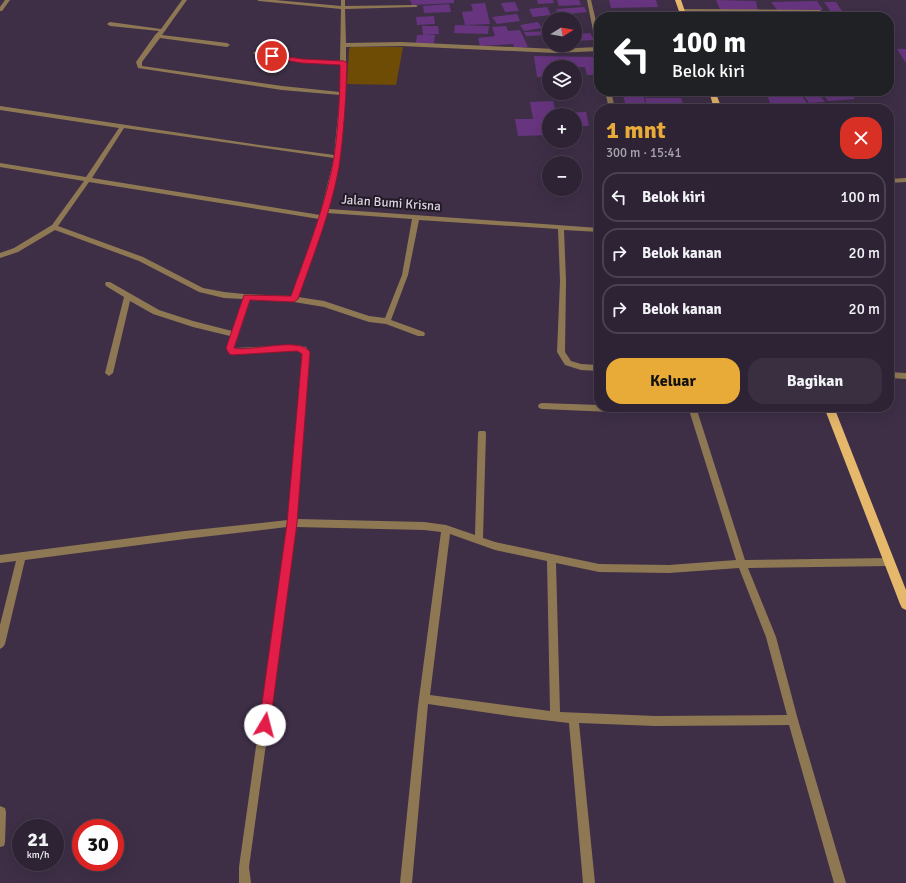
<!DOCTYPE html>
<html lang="id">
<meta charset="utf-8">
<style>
:root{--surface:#2e2335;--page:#3a2f41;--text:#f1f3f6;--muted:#a7a4ad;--line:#494050;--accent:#e9ab38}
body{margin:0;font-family:Signika,sans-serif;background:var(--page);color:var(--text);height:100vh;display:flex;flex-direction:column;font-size:15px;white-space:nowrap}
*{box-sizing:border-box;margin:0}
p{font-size:13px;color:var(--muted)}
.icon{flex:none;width:22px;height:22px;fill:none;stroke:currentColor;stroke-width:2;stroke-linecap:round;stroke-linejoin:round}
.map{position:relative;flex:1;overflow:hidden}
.details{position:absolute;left:594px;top:104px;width:300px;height:308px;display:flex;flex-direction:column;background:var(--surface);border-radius:16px;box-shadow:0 4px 16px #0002,0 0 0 1px var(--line)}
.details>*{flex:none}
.banner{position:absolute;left:594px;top:12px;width:300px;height:84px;border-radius:16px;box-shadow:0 4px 16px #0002,0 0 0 1px var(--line);background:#202124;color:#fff;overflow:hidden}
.needle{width:26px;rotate:79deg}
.fabs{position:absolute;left:542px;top:12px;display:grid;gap:8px}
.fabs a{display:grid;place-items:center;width:40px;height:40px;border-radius:50%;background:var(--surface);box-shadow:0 4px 16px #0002,0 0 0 1px var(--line);font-size:20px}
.speed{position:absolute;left:12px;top:819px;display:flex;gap:8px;font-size:20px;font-weight:700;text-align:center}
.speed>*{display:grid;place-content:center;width:52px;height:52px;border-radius:50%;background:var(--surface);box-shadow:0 4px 16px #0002,0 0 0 1px var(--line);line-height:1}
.speed small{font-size:10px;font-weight:400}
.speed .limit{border:6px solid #d22;background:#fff;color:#111}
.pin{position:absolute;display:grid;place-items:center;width:34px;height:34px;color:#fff;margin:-17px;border:2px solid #fff;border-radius:50%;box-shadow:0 1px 4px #0007}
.me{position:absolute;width:44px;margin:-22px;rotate:8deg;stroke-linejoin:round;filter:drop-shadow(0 0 3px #0008)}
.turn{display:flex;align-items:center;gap:14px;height:84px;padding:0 12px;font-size:18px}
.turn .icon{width:52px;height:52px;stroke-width:2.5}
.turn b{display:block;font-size:28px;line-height:34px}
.round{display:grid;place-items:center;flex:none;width:42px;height:42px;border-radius:16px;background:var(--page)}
.overview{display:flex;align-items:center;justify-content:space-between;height:68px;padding:0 12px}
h1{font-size:24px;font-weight:700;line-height:30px;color:var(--accent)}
.cta{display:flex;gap:8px;margin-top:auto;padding:8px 12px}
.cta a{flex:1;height:46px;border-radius:16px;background:var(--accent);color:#111;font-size:16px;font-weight:700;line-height:46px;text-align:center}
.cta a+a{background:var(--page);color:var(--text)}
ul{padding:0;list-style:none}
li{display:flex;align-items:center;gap:12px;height:50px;margin:0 8px 6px;padding:0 4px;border:2px solid var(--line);border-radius:16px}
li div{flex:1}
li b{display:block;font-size:15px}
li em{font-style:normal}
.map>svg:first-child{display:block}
.green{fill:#6e4c06}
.building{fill:#67357f}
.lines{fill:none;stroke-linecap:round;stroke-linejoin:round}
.lane{fill:#8e7854;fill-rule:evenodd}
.street{fill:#8e7854;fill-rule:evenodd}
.primary{fill:#e6b86c;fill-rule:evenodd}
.route{fill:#e11d48;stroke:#92132f}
.labels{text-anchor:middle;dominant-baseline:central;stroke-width:4;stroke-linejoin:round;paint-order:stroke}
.far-street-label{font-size:13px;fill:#dcd2e2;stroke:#211a25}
</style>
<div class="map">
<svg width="906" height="883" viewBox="0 0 906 883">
<rect width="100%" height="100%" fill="#3e2f47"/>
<!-- green -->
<path class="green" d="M351,47H403L396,85L347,84L349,49Z"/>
<!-- building -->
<path class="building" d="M410,0H454V3L412,5Z
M537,0H553L554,3L538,4Z
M557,0H579L581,5L559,6Z
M609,0H656L658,7L611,8Z
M716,0L756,1L758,11L720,10Z
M817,1L823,10L778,11L771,2Z
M515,2L519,11L505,12L501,3Z
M824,2H836L844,14L833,15Z
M485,3L490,24L465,25L462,12L473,11L471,4Z
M449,4L451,12L424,13L423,6Z
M547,7L551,15L533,17L529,9Z
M584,7L587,12L559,15L556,9Z
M607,11H633L635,17H609Z
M636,12H663L665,17H638Z
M517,14L520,21L497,24L492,17Z
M434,16L435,24L417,25L416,17Z
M576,16L581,30H575V19H554Z
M538,22L542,28L524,31L520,25Z
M455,25L489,26L488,34L454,33Z
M422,26H438L439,34L423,35Z
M506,26L508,31L520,30L528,47L514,48L513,44L480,46L478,38L495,36L492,27Z
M549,31V35L526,36L524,32Z
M590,33L594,40L575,41V34Z
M417,35H435L434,44L416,43Z
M897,49H906V63Z
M534,56L598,57L599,66H594L596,75H587L585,67H549V77H537Z
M851,93L855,99L828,101L824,95Z
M819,94L825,102L809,103L804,96Z
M643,95L647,109H627L623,96Z
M767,95H801L809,106H771Z
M645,98H681L684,106L647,107Z
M553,101L556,113L586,112L589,126H575V115H549V135L518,136L515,119H533L530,102Z
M859,106L861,109H828V108Z"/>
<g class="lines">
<!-- lane -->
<path class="lane" d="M680,9L820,10L823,12L820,14L682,11H680Z
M906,178V182L889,183V179Z
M889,372L906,373V379L889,378Z"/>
<!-- street -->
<path class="street" d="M5,0H10L2,11H0V7Z
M182,0H187L162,35L227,43L230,45L227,47L160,38L142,62V66L282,86L340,92V64L302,63L256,55L253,53L256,51L302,59L340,61L341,9L259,1L257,0H275L341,6V0H345V6L416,5L418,6L416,7L345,9L346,43L401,42L555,49L598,47L596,46L587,0H591L599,34V51L555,53L401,46L346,47V91L340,157L329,209L599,228V232L564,230L566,281L565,352L571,361L581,364L599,365V371L581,370L565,365L557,352L560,281L558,229L419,220L408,275L391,320L424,332L425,334L424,336H418L386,324L369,322L324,307L294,302L250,300L234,348L298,345L306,347L310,352L297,519L424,522L446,525L475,535L478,433L479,431H485L486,433L483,538L495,542L599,564L669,565L736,560L689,410L611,412L542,409L539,408L538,406L539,404L542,403L599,405V407H696L745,560L890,558L893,559L894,562L893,565L890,566L748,568L776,637L798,720L846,883H834L789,725L655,726L579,723L595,883H583L569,723L517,717L428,704L412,883H400L418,706L441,532L424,530L296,527L249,867L251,883H239V867L287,527L185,539L25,560L5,644L3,647L0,649V625L16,561L0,563V555L185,531L288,520L302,353L301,351L232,354L229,353L226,348L230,336L193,327L153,314L130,301L113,373L109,376L105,373L124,297L106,286L105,284L106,282H110L159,310L193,321L232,331L243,299L224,298L199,292L139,261L55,230L18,252L0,258V253L14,248L52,225L84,181L0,167V163L86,177L119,128L0,110V106L253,144L334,155L340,95L282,90L138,68L136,62L155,35L159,31L110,26L107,24L110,22L161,29ZM124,128L334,158L320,215L92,178ZM89,182L319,219L291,296L244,294L224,292L203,288L143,257L58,226ZM327,213L412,219L402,275L385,318L369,316L324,301L298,297ZM450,534L495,550L547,561L550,711L430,695ZM556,563L599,572L669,573L739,568L766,637L787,715L655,716L560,712Z
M605,91H611L615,109H609Z
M0,806L5,808L6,812L5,842L4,846L0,847Z"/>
<!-- primary -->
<path class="primary" d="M675,0H681L687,17H681Z
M709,91H715L722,109H714Z
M824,407H834L906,590V610L902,608L900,604Z"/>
</g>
<!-- route -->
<path class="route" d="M269,54L302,59L344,61L347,63C346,97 344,133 339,167C331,212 313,256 298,299L294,302L250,300L234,348C252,352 299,336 310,352L297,523L270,725L269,729L265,730L261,729L259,725L287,523L302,354L297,351L232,355L229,354L226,348L244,295L291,296C306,254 323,212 332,168C338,137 340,97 340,65L302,63L272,58L269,57Z"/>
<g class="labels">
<!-- far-street labels -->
<g class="far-street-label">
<text transform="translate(391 203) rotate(4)">Jalan Bumi Krisna</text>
</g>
</g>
</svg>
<div class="fabs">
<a><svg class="needle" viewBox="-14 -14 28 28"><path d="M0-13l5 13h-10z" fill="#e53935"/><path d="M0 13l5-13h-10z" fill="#a7a4ad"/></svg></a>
<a><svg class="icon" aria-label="layers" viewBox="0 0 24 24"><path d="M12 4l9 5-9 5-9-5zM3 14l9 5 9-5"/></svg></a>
<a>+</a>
<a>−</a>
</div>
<div class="speed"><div>21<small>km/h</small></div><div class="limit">30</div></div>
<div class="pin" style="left:272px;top:56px;background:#d93025"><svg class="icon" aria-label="arrive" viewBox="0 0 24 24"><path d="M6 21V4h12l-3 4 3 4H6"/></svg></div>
<svg class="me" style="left:265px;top:725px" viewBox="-20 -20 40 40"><circle r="19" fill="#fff"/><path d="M0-13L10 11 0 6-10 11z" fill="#e11d48"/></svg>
<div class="banner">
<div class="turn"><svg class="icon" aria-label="left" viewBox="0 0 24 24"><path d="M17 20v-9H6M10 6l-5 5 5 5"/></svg><div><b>100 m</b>Belok kiri</div></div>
</div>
<section class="details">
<div class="overview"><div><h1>1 mnt</h1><p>300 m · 15:41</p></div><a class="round" style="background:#d93025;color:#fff"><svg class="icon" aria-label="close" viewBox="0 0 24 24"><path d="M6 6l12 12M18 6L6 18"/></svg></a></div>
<ul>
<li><svg class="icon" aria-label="left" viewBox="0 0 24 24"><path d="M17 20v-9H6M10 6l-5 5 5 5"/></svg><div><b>Belok kiri</b></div><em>100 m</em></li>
<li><svg class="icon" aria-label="right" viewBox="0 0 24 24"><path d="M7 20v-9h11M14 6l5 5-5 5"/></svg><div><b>Belok kanan</b></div><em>20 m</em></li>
<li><svg class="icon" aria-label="right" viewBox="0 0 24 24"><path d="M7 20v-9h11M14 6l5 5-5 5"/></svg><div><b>Belok kanan</b></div><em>20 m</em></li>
</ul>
<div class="cta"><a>Keluar</a><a>Bagikan</a></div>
</section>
</div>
